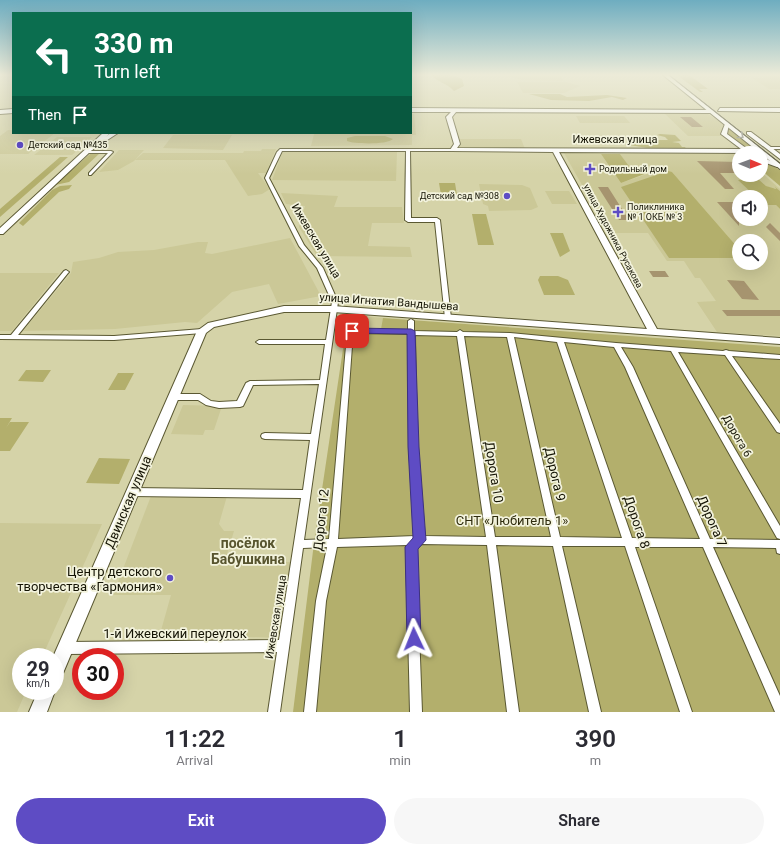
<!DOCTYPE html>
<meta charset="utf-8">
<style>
:root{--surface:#fff;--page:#f7f7f7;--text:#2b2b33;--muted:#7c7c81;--accent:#5e4cc4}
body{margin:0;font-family:Roboto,sans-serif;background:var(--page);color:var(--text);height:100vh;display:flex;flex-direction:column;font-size:15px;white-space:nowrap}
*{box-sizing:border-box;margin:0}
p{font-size:13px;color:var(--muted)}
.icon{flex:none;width:22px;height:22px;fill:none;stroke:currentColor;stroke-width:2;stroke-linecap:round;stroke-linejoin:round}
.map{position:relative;height:712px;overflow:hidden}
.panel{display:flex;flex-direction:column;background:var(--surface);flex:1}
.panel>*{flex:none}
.hud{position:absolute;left:12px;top:12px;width:400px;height:122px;border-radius:0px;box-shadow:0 4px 16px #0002;background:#0b6e4f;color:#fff;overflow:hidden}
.needle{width:26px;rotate:91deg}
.controls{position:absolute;left:732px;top:146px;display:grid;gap:8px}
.controls a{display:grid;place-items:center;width:36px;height:36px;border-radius:50%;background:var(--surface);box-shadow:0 4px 16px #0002;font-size:20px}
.speed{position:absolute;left:12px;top:648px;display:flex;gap:8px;font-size:20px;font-weight:700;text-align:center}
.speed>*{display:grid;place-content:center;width:52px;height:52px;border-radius:50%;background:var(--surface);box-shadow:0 4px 16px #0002;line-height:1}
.speed small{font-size:10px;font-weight:400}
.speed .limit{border:6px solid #d22;background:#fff;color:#111}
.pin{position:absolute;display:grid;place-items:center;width:34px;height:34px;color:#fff;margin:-17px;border-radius:8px;box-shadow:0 2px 6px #0006}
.me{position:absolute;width:44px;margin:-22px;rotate:358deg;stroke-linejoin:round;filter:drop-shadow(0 0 3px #0008)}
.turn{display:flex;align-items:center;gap:14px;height:84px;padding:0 16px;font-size:18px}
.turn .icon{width:52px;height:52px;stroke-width:2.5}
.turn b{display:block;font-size:28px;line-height:34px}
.then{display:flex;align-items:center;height:38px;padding:0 16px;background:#0003;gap:8px;font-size:15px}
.eta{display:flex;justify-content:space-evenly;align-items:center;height:68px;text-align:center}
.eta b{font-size:24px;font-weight:600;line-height:28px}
.action{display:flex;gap:8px;margin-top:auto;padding:8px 16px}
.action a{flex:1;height:46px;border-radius:24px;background:var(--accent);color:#fff;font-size:16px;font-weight:600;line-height:46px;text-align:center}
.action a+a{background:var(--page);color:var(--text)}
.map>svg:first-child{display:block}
.built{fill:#cbc897;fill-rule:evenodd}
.green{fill:#b3af6c}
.building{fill:#a6946f}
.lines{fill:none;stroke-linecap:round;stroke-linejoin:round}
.street-casing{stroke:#5a5832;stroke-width:2}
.secondary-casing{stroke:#5a5832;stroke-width:2}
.primary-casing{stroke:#5a5832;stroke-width:2}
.street{fill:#fff;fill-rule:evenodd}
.secondary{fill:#fff;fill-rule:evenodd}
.primary{fill:#fff;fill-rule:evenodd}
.tram{stroke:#4f4e37;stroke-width:1}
.oneway{stroke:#95958e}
.route{fill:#5e4cc4;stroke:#3d317f}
.poi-dot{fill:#5e4cc4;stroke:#f3f3dd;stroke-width:1.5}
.labels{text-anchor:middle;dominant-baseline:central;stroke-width:3.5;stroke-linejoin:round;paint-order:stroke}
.far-poi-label{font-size:9px;fill:#141304;stroke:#f3f3dd;text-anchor:start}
.far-street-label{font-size:9px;fill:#141304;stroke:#f3f3dd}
.street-label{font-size:11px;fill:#141304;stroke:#f3f3dd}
.near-street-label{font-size:13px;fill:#141304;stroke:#f3f3dd}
.near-park-label{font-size:13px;fill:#2f2c0d;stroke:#f3f3dd}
.near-poi-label{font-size:13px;fill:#141304;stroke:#f3f3dd;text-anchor:end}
.near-neighbourhood-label{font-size:14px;font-weight:bold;fill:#57542e;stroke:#f3f3dd}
</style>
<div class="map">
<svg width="780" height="712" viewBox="0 0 780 712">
<rect width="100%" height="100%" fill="#d5d3a8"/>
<!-- built -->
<path class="built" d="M505,75H560L564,81L522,80Z
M780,75V89H769L752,78H765L762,76Z
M517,82H566L580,86L564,93H523Z
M664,113L708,114L725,125L721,136H688Z
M411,114H414L416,135H412V145L311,146L314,134L411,133Z
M576,116H624L630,123H580Z
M8,130H13V133H55L28,154H0V136Z
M173,135H232L223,150L163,148Z
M57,137H92L72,155H34Z
M457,139H521L525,149L458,148Z
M262,149H276L266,173H258L270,189L262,194L248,196L225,160H135L143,153H243L244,151H261Z
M119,150H144L134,161L118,170L99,172Z
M283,151L397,152L396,181L272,180Z
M564,153L739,154V175H761V172L780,189V191L776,188L773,189L766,186L756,177L739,180L756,197H739V219H761V202L765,205H776L780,209V336L717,332L697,302L716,301L700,278H695L684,261H667L648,233H609ZM601,154H620L629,166L647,174L621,183ZM672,172L739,249V241H761V263H739V258H669Z
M479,184L522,185L530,188L538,207L531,210L489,211L488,206L483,204Z
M545,191H569L577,204H552Z
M281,193L338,196L334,207H402L404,223H372L368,246L410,247L412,257L317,256L299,227L305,206L286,204Z
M290,238L321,296L278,304L269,284L232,292L197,323L185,322L115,329L23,331L71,273L73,262L99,258L118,252L154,250L198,242H208L205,253L212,254Z
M0,273H59L12,331H0Z
M348,315L383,318L382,329H346Z
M183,405L222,406L214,430H205L203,435L171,434Z
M151,496H227L219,524L224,531H234L225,561L292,562L281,638L160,634L171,595H113Z
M0,523L102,524L42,657H21V691H26L17,712H0Z"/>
<!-- green -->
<path class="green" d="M431,75H453L462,79L464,86L454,91C447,83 437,82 431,75Z
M677,75H689L708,89H699L703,92H700Z
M529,94H560L567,97L607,95L627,98L623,100L612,97L589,101L551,100Z
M728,128L759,153C745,153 736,141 726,133Z
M660,134L675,135L681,141L672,142L679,143L682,147L667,146L685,147L687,150L662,148L654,149L629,145C638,140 651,147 659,140H668L665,137L657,135Z
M355,136H385L393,139C387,145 354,144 347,141V138Z
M100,153L69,182L55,185L90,154Z
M601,154H620L629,166L647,173L621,183Z
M60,157H68L0,217V209Z
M761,160L780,170V186L761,170Z
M668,171L672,172L739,249V258H669L621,187Z
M756,177L766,186L776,189L775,187L780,191V209L776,205H765L761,202V197H756L738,180Z
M439,183H455L457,195H441Z
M72,185L69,189L59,192L23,226L19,223L52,190L60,186Z
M472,214H486L494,245H478Z
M550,233H563L570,251L560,257Z
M540,276H558L568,280L575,295H544L538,280Z
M383,318L780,347V712H293L314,543L346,329H381Z
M26,370H51L43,382L18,381Z
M118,373H134L125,390H108Z
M0,418H12L6,428L10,422H29L10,451H0Z
M99,458L130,459L119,484L86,483Z"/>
<!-- building -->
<path class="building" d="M680,117H691L703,127H692Z
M697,161L739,162V173H720L734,189H725Z
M598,187H608L629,220H619Z
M717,202H739V226Z
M770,223L780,233V241L766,227Z
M649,271H665L669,277H653Z
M727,280L744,281L759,300L742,299Z
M722,310H780V316H727Z"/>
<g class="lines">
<defs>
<path id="street" d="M769,147H780V149H768V147Z
M280,149H453L455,150L453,151H410L411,218H437L440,220L451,318L448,320L445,318L435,222H408L405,220L406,151H282L269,178L304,245L323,268L338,302L304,540L329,539L346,346L350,330H408V321L411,319L414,321V331L457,332L460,330L463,332L510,333L616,343L723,351L726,350L729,351L780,355V359L732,356L780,424V433L777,432L725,355L678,352L780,526V539L777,538L671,351L621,347L633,367L710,539L780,540V554L777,553L776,548L713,547L780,696V712H775L703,547H635L692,712H680L625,546H562L601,712H589L553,546L496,545L519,712H507L487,545L422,544L416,549L422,712H410L406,547L407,545L337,547L326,601L316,712H304L316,601L327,547L303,548L280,712H268L277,652L66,654L62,652L60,648L62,644L66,642L279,640L301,498L132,496L129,495L128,492L129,489L132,488L303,490L310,440L265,439L262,438L261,436L262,434L265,433L311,434L319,384L253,385L244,404L243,406L240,407L219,408L206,405L198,400H174L171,399L170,397L171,395L174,394H200L211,401L219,402L237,401L246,383L250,381L320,380L325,344H259L256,342L259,340H326L332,302L317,268L299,246L265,178L277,152ZM355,333L408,334L409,447L415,536L338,539L352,346ZM415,335L457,336L486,537L424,536L417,447ZM464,336L507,337L551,537H495ZM514,337L557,342L622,538L560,537ZM564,342L614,347L625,367L700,539L632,538Z
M86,151H111L113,152L91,175H89V173L108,153H87L85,152Z
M66,270L69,272L68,273L18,335L114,336L202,329L205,331L202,333L114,340L0,339V335H11L64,271Z"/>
<path id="secondary" d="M411,108L712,110L710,113L456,112L452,117L460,144L457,148L741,149L721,134L725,124H729L727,134L750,151V153L559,152L657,329L780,338V344L333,312H284L214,327L206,333L61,678L55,680V657H53L197,331L208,323L284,306H333L647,329L553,152L451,151L450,150L454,144L446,117L451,112H411Z
M720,108H780V112L718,111Z
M13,109V113L0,114V110Z
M111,133H118L92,150H88V148Z
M761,157L779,164L780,165L777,167L761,161Z
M55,690V691L47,712H29L38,691Z"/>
<path id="primary" d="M663,75H668L780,164V169Z
M747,132H751L780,154V159L747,134Z
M103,133H110L3,234H0V228Z"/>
</defs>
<!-- street casing -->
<use href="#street" class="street-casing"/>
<!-- secondary casing -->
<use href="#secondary" class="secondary-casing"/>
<!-- primary casing -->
<use href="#primary" class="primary-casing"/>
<!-- street -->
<use href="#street" class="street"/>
<!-- secondary -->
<use href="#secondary" class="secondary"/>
<!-- primary -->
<use href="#primary" class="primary"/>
<!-- tram -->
<path class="tram" d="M669,75L780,163"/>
</g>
<!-- one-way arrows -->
<defs><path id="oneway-chevron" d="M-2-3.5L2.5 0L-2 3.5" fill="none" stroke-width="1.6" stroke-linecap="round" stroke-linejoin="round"/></defs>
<use class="oneway" href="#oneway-chevron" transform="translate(741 136) rotate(39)"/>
<!-- sky -->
<linearGradient id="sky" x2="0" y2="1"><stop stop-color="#6eadc0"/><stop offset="0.43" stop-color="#ecebd8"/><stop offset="1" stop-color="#ecebd8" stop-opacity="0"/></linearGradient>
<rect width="780" height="174" fill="url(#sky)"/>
<!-- route -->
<path class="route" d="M352,328L411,329L415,331L419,447L426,540L418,549L421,639L419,644L414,646L409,644L407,639L405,547L413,538L408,447L407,334L349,333V329Z"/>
<!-- markers -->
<g class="poi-dot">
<circle cx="20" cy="145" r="4"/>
<path d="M588 163h4v4h4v4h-4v4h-4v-4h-4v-4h4z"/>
<circle cx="507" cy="196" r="4"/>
<path d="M616 206h4v4h4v4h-4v4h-4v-4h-4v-4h4z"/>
<circle cx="170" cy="578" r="4"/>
</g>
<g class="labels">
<!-- far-poi labels -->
<g class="far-poi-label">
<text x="28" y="145">Детский сад №435</text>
<text x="599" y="169">Родильный дом</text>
<text x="499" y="196" text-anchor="end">Детский сад №308</text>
<text x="627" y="207">Поликлиника<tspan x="627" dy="10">№ 1 ОКБ № 3</tspan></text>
</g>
<!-- far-street labels -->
<g class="far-street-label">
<text transform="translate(613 236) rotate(62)">улица Художника Русакова</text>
</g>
<!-- street labels -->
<g class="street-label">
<text x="615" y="139">Ижевская улица</text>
<text transform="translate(316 241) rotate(59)">Ижевская улица</text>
<text transform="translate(389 302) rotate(4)">улица Игнатия Вандышева</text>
<text transform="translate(737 436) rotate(60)">Дорога 6</text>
<text transform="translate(276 617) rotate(-81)">Ижевская улица</text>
</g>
<!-- near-street labels -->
<g class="near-street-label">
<text transform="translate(494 472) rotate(81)">Дорога 10</text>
<text transform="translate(555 474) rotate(77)">Дорога 9</text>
<text transform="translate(128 502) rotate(-67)">Двинская улица</text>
<text transform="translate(321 520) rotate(-84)">Дорога 12</text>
<text transform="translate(712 521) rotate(66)">Дорога 7</text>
<text transform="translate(637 522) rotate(71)">Дорога 8</text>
<text x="175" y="633">1-й Ижевский переулок</text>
</g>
<!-- near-park labels -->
<g class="near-park-label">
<text x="512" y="520">СНТ «Любитель 1»</text>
</g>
<!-- near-poi labels -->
<g class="near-poi-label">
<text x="162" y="571">Центр детского<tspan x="162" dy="15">творчества «Гармония»</tspan></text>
</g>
<!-- near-neighbourhood labels -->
<g class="near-neighbourhood-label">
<text x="248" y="543">посёлок<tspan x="248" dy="16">Бабушкина</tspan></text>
</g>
</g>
</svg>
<div class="controls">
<a><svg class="needle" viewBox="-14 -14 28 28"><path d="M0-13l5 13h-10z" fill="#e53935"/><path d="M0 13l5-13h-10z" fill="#7c7c81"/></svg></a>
<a><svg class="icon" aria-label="sound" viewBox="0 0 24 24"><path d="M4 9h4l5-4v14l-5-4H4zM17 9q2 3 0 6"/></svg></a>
<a><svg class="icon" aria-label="search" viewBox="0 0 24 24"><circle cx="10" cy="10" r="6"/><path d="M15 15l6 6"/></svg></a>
</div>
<div class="speed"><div>29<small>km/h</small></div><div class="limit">30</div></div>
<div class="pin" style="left:352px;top:331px;background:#d93025"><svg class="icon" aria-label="arrive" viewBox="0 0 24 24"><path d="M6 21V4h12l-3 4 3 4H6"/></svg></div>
<svg class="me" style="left:414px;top:639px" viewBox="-20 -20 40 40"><path d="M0-17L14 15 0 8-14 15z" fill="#5e4cc4" stroke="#fff" stroke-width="4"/></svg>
<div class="hud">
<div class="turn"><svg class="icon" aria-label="left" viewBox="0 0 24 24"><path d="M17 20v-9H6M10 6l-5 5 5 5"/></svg><div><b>330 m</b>Turn left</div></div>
<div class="then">Then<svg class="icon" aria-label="arrive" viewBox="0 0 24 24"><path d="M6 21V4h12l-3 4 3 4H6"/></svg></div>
</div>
</div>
<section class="panel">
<div class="eta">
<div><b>11:22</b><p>Arrival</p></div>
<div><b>1</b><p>min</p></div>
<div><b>390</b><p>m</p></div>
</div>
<div class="action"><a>Exit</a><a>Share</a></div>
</section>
